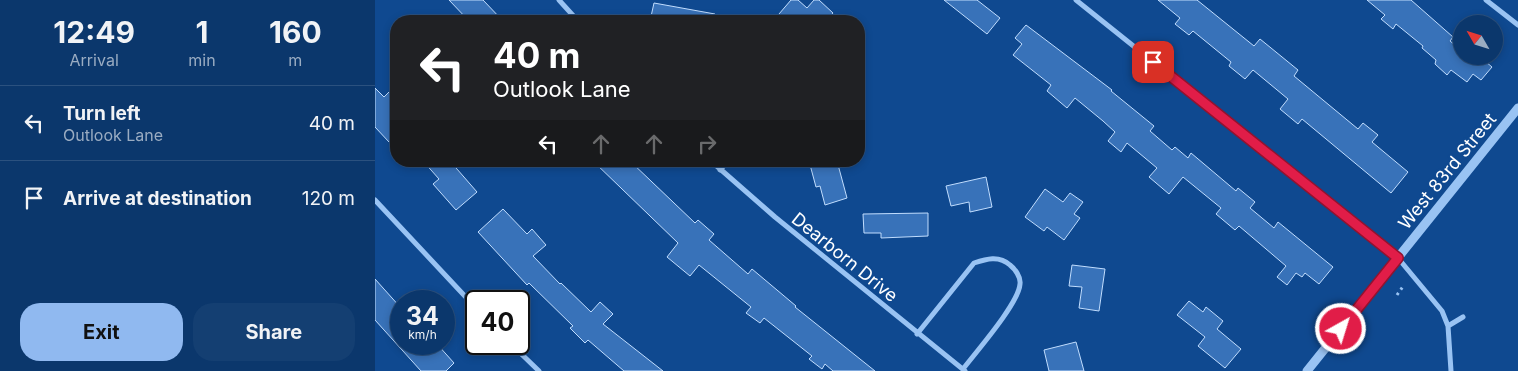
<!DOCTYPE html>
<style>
:root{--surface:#0b376c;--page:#143f72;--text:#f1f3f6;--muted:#9aacc2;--line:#2b517f;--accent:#90b9f0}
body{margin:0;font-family:Inter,sans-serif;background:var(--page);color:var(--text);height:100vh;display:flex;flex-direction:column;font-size:19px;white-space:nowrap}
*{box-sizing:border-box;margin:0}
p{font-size:16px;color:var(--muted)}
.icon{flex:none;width:28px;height:28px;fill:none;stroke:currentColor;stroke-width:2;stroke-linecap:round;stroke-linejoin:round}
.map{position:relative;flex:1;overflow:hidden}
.sheet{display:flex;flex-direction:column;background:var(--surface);width:375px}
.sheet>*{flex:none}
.guide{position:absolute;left:15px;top:15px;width:475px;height:152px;border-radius:20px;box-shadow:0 2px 8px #0003,0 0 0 1px var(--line);background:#202124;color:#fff;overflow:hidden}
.needle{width:32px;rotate:309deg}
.fabs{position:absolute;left:1078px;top:15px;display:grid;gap:10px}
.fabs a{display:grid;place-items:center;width:50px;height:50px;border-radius:50%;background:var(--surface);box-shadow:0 2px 8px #0003,0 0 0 1px var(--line);font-size:25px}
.speed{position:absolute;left:15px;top:290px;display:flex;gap:10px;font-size:25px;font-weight:700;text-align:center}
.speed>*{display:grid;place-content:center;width:65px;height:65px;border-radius:50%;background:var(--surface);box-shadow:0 2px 8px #0003,0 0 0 1px var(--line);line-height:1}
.speed small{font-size:12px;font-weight:400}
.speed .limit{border:2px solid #111;border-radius:8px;background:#fff;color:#111}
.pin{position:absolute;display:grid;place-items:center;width:42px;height:42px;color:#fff;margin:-21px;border-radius:10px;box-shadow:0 2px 8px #0006}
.me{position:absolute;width:55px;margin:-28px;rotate:39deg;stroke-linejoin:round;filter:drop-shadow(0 0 4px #0008)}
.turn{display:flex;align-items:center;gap:18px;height:105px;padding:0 20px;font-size:22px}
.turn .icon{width:65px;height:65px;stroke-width:2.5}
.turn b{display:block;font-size:35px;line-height:42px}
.lanes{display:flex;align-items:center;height:48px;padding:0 20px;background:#0003;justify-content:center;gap:25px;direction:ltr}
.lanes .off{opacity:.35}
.eta{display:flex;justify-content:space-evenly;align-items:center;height:85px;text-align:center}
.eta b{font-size:30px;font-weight:700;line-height:35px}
.cta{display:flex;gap:10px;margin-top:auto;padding:10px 20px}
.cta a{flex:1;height:58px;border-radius:20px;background:var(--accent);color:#111;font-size:20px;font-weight:700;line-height:58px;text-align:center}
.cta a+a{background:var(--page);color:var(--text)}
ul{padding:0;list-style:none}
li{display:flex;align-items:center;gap:15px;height:75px;padding:0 20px;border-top:1px solid var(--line)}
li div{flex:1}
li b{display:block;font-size:19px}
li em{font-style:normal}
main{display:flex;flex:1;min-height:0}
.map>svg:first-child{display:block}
.building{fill:#3872b9;stroke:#c1ddfe}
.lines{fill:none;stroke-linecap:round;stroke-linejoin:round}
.path{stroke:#99c3f3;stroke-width:3;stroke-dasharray:2.5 4;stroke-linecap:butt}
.minor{stroke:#99c3f3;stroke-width:5}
.tertiary{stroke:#99c3f3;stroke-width:9}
.route-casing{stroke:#92132f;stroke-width:12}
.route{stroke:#e11d48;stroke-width:9}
.labels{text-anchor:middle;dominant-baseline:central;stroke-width:4.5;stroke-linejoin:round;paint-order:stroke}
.street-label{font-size:18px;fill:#fff;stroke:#0f4990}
</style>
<main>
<section class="sheet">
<div class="eta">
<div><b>12:49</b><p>Arrival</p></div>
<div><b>1</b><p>min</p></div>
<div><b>160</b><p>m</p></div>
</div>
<ul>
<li><svg class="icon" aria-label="left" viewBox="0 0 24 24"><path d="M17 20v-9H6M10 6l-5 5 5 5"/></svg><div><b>Turn left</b><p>Outlook Lane</p></div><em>40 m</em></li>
<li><svg class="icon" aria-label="arrive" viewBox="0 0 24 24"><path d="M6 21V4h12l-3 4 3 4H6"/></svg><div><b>Arrive at destination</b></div><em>120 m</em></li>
</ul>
<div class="cta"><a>Exit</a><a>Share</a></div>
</section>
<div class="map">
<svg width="1143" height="371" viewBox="0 0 1143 371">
<rect width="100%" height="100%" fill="#0f4990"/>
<!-- building -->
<path class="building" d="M74,0H108L128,21H94Z
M416,0H423L432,8L439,0H444L458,13L451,21H412L404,14Z
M569,0H602L625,18L612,34Z
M783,0H822L879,46L885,39L923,70L919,76L983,129L988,123L1003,135L997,142L1033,172L1016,193L927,119L923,124L905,109L913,99L878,70L870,79L854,66L856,62L818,31L814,35L800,24L805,18Z
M992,0H1036L1078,37L1075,41L1086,50V56H1094L1100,62L1104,56L1117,67L1106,80L1098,74L1092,82L1076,70L1072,75L1060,64L1061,60L1047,48L1048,46L1021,24L1018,29L1006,19L1010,15Z
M279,3L340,14L339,21H275Z
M651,25L737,90L736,91L779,126L775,131L797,150L800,147L813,158L816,153L861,191L863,188L880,202L875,208L899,228L903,222L958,267L944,284L930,273L927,277L921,273L912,285L902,277L911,266L864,226L860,230L841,214L846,208L808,177L794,194L774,177L782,168L752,143L746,152L733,141L740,132L728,121L700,98L692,108L672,91L676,85L638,55L647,44L640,38Z
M21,85V134L14,142L0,127V88L9,97Z
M48,161H75L102,192L81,210L58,184L64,179Z
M218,161H255L320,223L323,220L339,234L334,240L373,274L377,269L421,306L420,307L500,371H458L450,364L447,369L434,359L437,356L389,318L385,323L371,313L376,307L324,265L315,276L292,257L303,243Z
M434,161H462L472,198L450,205L445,186L441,187Z
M611,177L617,207L595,212L594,202L576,206L571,186Z
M670,189L688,202L695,193L708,202L699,214L705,218L689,240L672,227L669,231L650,217Z
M128,209L152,234L157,229L171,245L158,256L185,284L186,283L216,312L225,302L238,314L228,324L288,371H249L213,340L210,343L195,328L198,326L154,283L152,285L103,232Z
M553,213V236L506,238V233H489L488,214Z
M697,265L730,269L724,311L704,308L707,287L694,286Z
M0,279L26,308V344H62L79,363L71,371H46L0,320Z
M814,301L828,312L831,307L848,321L842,329L866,349L850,368L823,346L830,337L802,315Z
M701,342L709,371H674L669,350Z"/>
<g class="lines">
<!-- path -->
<path class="path" d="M1022,295L1029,285"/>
<!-- minor -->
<path class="minor" d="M184,0L203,21
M701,0L1023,258L1067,311L1073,326
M1111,0L1143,25
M336,161L400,217L590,371
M345,170L353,161
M0,200L101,308
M542,334L599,263C611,259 624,255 635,265C640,269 646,277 645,284C644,303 601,352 588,369
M136,344L164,371
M1076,371L1073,326L1088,317"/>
<!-- tertiary -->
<path class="tertiary" d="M932,371L1143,108"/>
</g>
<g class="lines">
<defs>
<path id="route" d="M778,62L1023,258L966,329"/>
</defs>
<!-- route casing -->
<use href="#route" class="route-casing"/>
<!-- route -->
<use href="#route" class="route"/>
</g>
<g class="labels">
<!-- street labels -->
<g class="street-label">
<text transform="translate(1072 171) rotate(-51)">West 83rd Street</text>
<text transform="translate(470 257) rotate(39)">Dearborn Drive</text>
</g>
</g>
</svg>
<div class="fabs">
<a><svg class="needle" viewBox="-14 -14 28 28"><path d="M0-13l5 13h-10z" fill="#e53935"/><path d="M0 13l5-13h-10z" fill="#9aacc2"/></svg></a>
</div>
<div class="speed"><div>34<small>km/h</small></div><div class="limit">40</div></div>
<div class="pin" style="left:778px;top:62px;background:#d93025"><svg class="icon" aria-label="arrive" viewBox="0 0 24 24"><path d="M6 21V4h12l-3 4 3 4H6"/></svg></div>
<svg class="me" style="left:966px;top:329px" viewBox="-20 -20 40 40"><circle r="17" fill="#e11d48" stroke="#fff" stroke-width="3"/><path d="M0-11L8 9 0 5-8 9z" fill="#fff"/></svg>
<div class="guide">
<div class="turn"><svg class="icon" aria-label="left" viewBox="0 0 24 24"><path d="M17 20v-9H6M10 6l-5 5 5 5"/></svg><div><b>40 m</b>Outlook Lane</div></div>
<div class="lanes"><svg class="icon" aria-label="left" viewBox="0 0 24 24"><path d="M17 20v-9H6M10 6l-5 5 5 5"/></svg><svg class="icon off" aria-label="ahead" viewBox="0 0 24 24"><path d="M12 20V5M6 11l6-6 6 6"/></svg><svg class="icon off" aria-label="ahead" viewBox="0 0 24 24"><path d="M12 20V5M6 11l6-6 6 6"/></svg><svg class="icon off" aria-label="right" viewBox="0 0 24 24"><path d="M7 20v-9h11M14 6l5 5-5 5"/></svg></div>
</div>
</div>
</main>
